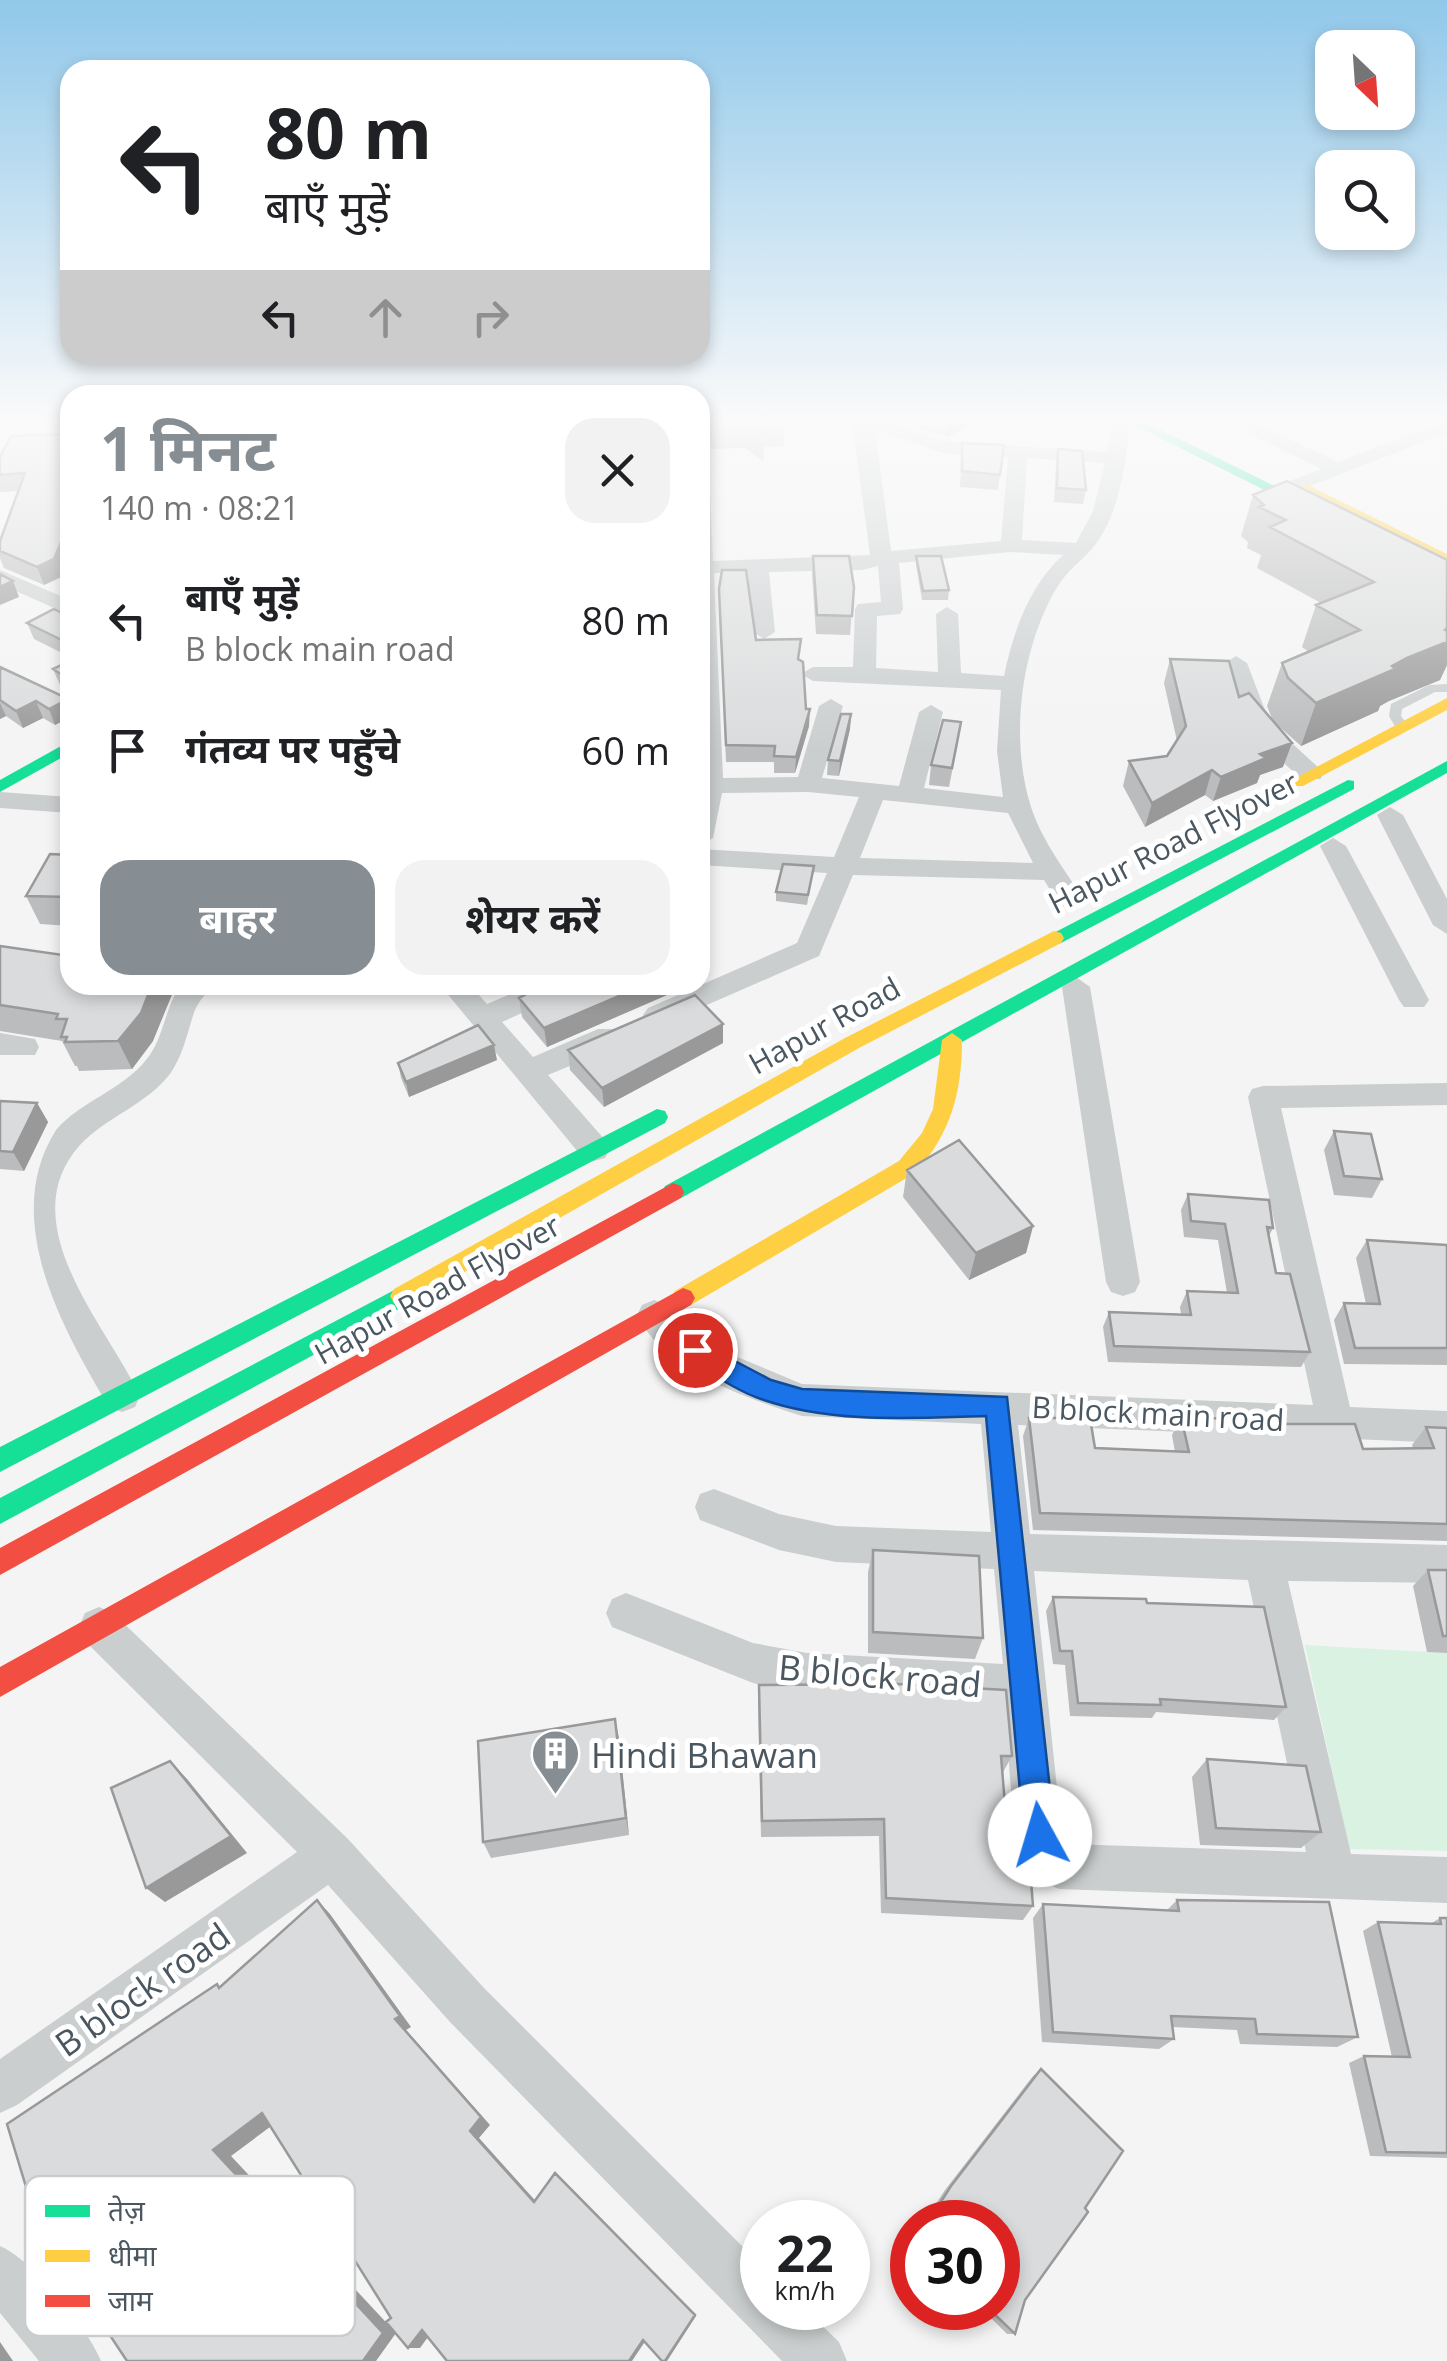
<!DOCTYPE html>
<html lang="hi">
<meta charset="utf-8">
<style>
:root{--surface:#fff;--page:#f2f2f2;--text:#202124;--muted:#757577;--accent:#868e94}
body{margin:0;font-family:"Open Sans","Noto Sans Devanagari",sans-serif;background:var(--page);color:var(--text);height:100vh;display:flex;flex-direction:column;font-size:38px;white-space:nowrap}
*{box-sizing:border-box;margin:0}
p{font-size:32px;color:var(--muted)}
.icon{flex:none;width:55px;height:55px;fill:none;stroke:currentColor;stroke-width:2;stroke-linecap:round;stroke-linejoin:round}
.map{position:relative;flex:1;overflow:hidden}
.details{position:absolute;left:60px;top:385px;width:650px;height:610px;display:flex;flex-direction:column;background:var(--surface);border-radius:30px;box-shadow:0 5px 15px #0003}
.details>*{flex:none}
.hud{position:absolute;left:60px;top:60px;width:650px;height:305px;border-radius:30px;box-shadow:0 5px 15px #0003;background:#fff;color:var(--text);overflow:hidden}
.needle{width:65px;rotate:155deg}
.controls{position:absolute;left:1315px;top:30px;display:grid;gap:20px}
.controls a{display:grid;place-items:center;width:100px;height:100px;border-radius:20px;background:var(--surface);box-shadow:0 5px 15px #0003;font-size:50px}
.speed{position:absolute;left:740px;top:2200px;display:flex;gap:20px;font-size:50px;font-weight:700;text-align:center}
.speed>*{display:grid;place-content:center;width:130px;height:130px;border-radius:50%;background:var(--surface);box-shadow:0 5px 15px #0003;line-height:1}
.speed small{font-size:25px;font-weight:400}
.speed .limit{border:15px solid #d22;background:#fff;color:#111}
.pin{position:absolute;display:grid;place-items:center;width:85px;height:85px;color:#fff;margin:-42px;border:5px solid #fff;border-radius:50%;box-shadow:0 2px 10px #0007}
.me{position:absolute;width:110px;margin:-55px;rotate:354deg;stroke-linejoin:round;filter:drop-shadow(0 0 8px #0008)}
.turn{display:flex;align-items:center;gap:35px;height:210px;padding:0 40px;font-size:45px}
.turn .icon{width:130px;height:130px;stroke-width:2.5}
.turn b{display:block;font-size:70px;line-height:85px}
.lanes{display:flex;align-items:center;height:95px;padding:0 40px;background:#0003;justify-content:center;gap:50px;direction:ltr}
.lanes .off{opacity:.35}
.round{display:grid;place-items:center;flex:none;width:105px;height:105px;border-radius:30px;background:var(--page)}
.head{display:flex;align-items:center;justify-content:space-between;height:170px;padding:0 40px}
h1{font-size:60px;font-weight:700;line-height:75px;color:var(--accent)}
.cta{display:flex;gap:20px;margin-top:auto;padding:20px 40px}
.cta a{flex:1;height:115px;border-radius:30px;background:var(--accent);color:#fff;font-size:40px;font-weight:700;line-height:115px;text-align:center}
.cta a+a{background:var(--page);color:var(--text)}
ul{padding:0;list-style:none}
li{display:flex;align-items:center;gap:30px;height:130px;padding:0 40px}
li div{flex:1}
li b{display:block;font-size:38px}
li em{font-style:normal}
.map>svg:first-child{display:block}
.green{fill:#d9f2e1}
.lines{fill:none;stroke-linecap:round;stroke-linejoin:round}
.lane{fill:#cacecf;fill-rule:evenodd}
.street{fill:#cacecf;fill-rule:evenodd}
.fast{fill:#16e098;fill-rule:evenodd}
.slow{fill:#ffcf43;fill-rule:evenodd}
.jam{fill:#f24e42;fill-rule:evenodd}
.wall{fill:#bbbcbd}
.shaded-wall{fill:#99999a}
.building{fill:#dadbdc;stroke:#99999a;stroke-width:2.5}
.route{fill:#1a73e8;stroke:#114b97;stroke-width:2.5}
.labels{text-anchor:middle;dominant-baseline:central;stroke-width:10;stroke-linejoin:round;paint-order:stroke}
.street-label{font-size:30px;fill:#4a5760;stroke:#fff}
.near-street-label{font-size:35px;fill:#4a5760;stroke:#fff}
.near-poi-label{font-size:35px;fill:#4a5760;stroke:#fff;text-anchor:start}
.key{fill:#fff;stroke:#c9cdcf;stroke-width:2.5}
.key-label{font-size:28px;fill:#4a5760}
</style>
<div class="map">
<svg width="1447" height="2361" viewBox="0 0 1447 2361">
<rect width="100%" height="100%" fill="#f4f4f4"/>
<!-- green -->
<path class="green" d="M1305,1645L1447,1653V1851L1349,1849Z"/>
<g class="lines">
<!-- lane -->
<path class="lane" d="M1447,684V692H1435L1402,709L1401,716L1409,727L1407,730H1397L1389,716L1391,704L1429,685Z"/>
<!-- street -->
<path class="street" d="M852,420H880L949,442L1107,452L1113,420H1131C1125,460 1122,503 1100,538C1089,556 1070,567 1059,584C1021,645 1009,738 1031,807C1042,841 1065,870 1084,900L1080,906H1060L1044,880L853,875L819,956L668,1022H648L643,1015L648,1008L797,943L827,873L700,865V849L834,857L859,797L808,792L722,793L713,838L700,846V483L710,489L713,561L870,555ZM875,430L947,454L1008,457L1001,541L891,551ZM1027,458L1105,463L1093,511L1076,543L1022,540ZM1011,552L1063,555C1029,586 1013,632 1004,676L961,673L958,614L947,607L936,614L938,672L876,668L877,616L900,614L903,609L899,563ZM878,566L881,602L858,604L855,609L853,667H813L801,674L813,681L1001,690L997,751L1003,797L924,788L943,712L931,705L919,712L899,786L822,778L843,706L831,699L819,706L798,777L723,778L714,573H748L753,632L764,639L775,632L769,572L862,570ZM883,800L1008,813L1033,863L860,858Z
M1222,420H1247L1338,462L1447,420V433L1297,491L1290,489V481L1321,469Z
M0,570L70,600V615L0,584Z
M1236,656L1247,663L1270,723L1320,769L1324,774L1320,779H1302C1261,745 1237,716 1225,663Z
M0,792L70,797V813L0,808Z
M1390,807L1403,815L1447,899V934L1433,925L1377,815Z
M1333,838L1346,846L1429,1000L1424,1007H1404L1399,1000L1320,846Z
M1076,977L1090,987L1140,1282L1135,1292L1123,1296L1111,1292L1106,1282L1062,987Z
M181,985H212C207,994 199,1000 195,1010C187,1032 184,1054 170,1074C146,1105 106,1117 80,1145C10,1223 107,1326 140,1396L135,1407L122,1412L109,1407C62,1328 0,1218 56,1130C81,1101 122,1090 146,1060C164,1039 164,1008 181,985Z
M440,985H470L487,1004L532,985H573L569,992L502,1022L533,1057L598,1029H620L624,1037L620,1045L548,1075L605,1140L610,1149L605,1158L594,1161L583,1158Z
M0,1033L35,1039L39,1047L35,1055H0Z
M1447,1083V1105L1281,1108L1350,1407L1447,1411V1443L1018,1425L1030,1534L1447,1545V1583L1288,1581L1351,1854L1447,1857V1903L1059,1889C1003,1865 1011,1759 1006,1706L807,1695L753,1683L612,1627L606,1613L612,1599L626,1593L753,1643L807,1653L1003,1664L994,1569L836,1562L779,1550L700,1520L695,1507L700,1494L714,1489L779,1514L836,1526L991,1532L981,1424L802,1416C747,1398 664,1371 637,1315L642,1305L654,1300L666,1305L735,1356L802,1384L1313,1405L1248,1097L1252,1089L1263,1086ZM1034,1571L1248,1580L1306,1852L1069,1844L1062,1835Z
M99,1607L113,1613L348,1839L484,1988L762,2266V2308H804L839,2342L847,2361H782L450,2022L328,1885L17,2105L0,2113V2059L297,1852L85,1641L79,1627L85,1613Z
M0,2246C33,2260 87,2327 101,2361H39L0,2313Z"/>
<!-- fast -->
<path class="fast" d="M1124,420H1141L1335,516L1323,519Z
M70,741V753L0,792V780Z
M1447,761V773L681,1198H665L662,1192L665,1186Z
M1348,780L1354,781V789L1061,943L1054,945L1044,938Z
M657,1109L665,1111L668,1117L665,1123L0,1472V1447Z
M402,1286L410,1289L414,1296L410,1303L0,1524V1498Z"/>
<!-- slow -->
<path class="slow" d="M1300,486H1310L1447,554V564L1300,492Z
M1447,698V710L1303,786H1291L1288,782Z
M1054,931L1061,933L1064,938L1061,943L859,1048L410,1303L402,1306L394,1303L390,1296L394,1289L845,1038Z
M952,1033L962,1040C962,1092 951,1134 915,1173L691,1305L683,1308L675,1305L671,1298L675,1291L899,1161L922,1133L933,1109L942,1040Z"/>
<!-- jam -->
<path class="jam" d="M673,1183L681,1186L684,1192L681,1198L0,1575V1548Z
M683,1288L691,1291L695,1298L691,1305L0,1697V1667Z"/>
</g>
<!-- wall -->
<path class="wall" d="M706,420H785L784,446L764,447L763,461L745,448L711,449Z
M891,420H969L968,426L947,437Z
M70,426V555L61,577L44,585L4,568L0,558V541L18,491L0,492V457L63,434Z
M962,443L1004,445L998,490L960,487Z
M1058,449L1086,490L1083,504L1054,502L1056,464Z
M1253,495L1447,560V665L1440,680L1389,701L1380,706L1378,711L1301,746L1273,721L1267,706L1282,663L1309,652L1302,647L1316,605L1321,603L1257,568L1261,555L1247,548L1248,542L1241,536Z
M813,556L854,587L850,635L816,634L812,575Z
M916,556L949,590L948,600H922L916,565Z
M719,605L756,640L800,660L806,709L809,726L795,773H774V762H726Z
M70,617V657L34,639L27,623Z
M1170,659L1239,697L1283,767L1260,775L1257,783L1213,801L1205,795L1145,827L1123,786L1129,761L1167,756L1177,741L1164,683Z
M70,661V717L55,725L43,718L23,728L6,716L0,719V667L64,697L66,689L60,685L53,669Z
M851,714L850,729L839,776L827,775L828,760Z
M958,741L949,787L929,785L931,765Z
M70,855V926L40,924L26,896Z
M814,866L807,905L776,901V892Z
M0,946L153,1041L132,1069L79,1071L77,1066H75L62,1041L0,1031Z
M544,985H690L547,1047L522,1017L519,998Z
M723,1043L604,1107L570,1070L568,1050Z
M497,1060L409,1097L401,1078L398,1063Z
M0,1101L37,1103L48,1122L24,1171L0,1169Z
M1334,1131L1382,1179L1372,1198L1334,1195L1324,1150Z
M907,1170L1033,1226L1026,1253L969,1280L903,1197Z
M1188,1194L1273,1228L1269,1236L1276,1273L1310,1352L1301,1367L1108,1362L1103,1327L1109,1312L1181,1314L1180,1307L1187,1291L1227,1293L1218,1240L1184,1237L1181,1210Z
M1367,1240L1447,1245V1365L1344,1364L1334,1320L1344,1303L1366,1304L1356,1258Z
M1181,1417L1233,1424L1363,1449L1413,1448L1412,1445L1426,1427L1447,1428V1541L1033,1530L1023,1436L1029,1418L1095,1448L1175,1452L1172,1435Z
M873,1550L983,1638L975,1659L868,1653V1572Z
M1428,1570H1447V1653L1427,1652L1413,1586Z
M1053,1597L1147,1603L1286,1707L1274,1720L1156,1712L1152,1718L1070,1716L1065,1665L1053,1664L1046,1611Z
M759,1685L1012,1756L1002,1774L1008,1841L1033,1906L1023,1920L881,1913L879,1836L761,1837L758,1705Z
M615,1719L629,1835L491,1858L483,1842Z
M1207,1759L1321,1832L1301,1848L1200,1845L1192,1777Z
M1177,1900L1358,2037L1337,2047L1240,2044L1237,2030L1172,2027L1174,2039L1159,2049L1042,2042L1033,1918L1043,1904L1167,1910Z
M1440,1918H1447V2158L1370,2156L1349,2063L1364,2056L1392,2057L1363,1931L1378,1922L1430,1924Z
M1041,2069L1025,2300L1015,2334H1007L981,2308H998V2222H924L945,2190L1033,2076Z"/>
<!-- shaded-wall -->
<path class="shaded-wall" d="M949,420H969L968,426L947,437Z
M66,530L70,540V555L61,577L44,585L37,567Z
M13,581L19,597L0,605V587Z
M1447,628V665L1440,680L1389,701L1380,706L1378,711L1301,746L1316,703L1392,666Z
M70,698V717L55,725L49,709Z
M36,701L43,718L23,728L16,711Z
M0,703L6,716L0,719Z
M810,709L809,726L795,773L796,757Z
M851,714L850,729L839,776L840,761Z
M1292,743L1283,767L1260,775L1257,783L1213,801L1221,777L1260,754Z
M1212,770L1205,795L1145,827L1152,803Z
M702,960V980L700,981V961Z
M152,985H176L153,1041L132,1069L118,1041Z
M645,985H690L547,1047L544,1028Z
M723,1024V1043L604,1107L602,1088Z
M494,1045L497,1060L409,1097L406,1082Z
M37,1103L48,1122L24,1171L13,1152Z
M1033,1226L1026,1253L969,1280L976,1253Z
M615,1719L619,1738L629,1835L626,1818Z
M170,1761L187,1779L247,1853L165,1902L146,1888Z
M317,1900L330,1914L411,2027L406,2030L490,2125L479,2138L541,2207L534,2202L470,2131Z
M262,2113L278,2121L231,2156L396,2333L376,2361H363L213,2150Z
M555,2173L696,2316L667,2361H665Z
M60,2260L75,2269L50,2266Z
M422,2330H433L420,2348H408Z
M643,2340H646L632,2361H629Z
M0,2342L13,2361H0Z"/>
<!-- building -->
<path class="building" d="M710,420H779L761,421L764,434L746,422L711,423Z
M68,426H70V532L66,530L54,559L37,567L0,551V541L25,473L0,475V457L11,436L63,434Z
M962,443L1004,445L1000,475L962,471Z
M1058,449L1082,451L1086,490L1057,488Z
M1287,481L1447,560V628L1445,630L1447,631V642L1407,658L1392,666L1395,669L1316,703L1288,678L1282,663L1360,630L1316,605L1374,582L1270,527L1286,520L1259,507L1264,505L1253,495Z
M813,556H849L854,587L852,616L817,615Z
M916,556H941L949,590L923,591Z
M722,570H746L756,640L801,639L798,659L803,662L806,709H810L796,757L774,756L775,746L726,745L719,589Z
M0,574L13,581L0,587Z
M54,609L70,617V644L27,623Z
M1170,659L1229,661L1239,697L1249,693L1292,743L1260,754L1266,758L1221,777L1212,770L1152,803L1129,761L1167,756L1186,726Z
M70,661V698L49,709L36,701L16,711L0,700V667L64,697L67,678L53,669Z
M841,714H851L840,761L828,760Z
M943,720L961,722L952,768L931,765Z
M50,854L70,855V897L26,896Z
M783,864L814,866L808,895L776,892Z
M0,946L70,956V985H152L141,1013L118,1041L65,1042L67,1037H61L67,1019H56L58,1014L0,1005Z
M544,985H645L544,1028L519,998Z
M695,995L723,1024L602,1088L568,1050Z
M478,1025L494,1045L406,1082L398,1063Z
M0,1101L37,1103L13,1152L0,1151Z
M1334,1131L1371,1134L1382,1179L1344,1176Z
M959,1140L1033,1226L976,1253L907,1170Z
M1188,1194L1269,1200L1273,1228L1267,1227L1276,1273L1290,1274L1310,1352L1114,1346L1109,1312L1191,1315L1187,1291L1238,1293L1225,1224L1191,1221Z
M1367,1240L1447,1245V1348H1355L1344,1303L1380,1304Z
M1181,1417L1232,1419L1233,1424H1355L1363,1449L1434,1448L1426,1427L1447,1428V1524L1040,1513L1029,1418H1090L1095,1448L1189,1452Z
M873,1550L979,1556L983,1638L873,1632Z
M1428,1570H1447V1636H1443Z
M1053,1597L1146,1599L1147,1603L1264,1607L1286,1707L1160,1699L1161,1705L1078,1703L1072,1651H1060Z
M898,1684L1006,1690L1012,1756H1001L1008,1841L1028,1842L1033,1906L886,1898L884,1819L762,1821L759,1685Z
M615,1719L626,1818L483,1842L478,1741Z
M1207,1759L1306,1766L1321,1832L1216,1828Z
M170,1761L231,1836L146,1888L111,1788Z
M317,1900L400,2016L395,2019L481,2117L470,2131L534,2202L555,2173L695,2315L665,2361H662L643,2340L629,2361H447L422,2330L408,2348L386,2322L391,2318L262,2113L213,2150L383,2333L363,2361H127L60,2260L50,2266L7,2124L217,1984L219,1988Z
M1177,1900L1329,1902L1358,2037L1257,2034L1255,2019L1171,2016L1174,2039L1053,2032L1043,1904L1179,1911Z
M1440,1918H1447V2153L1386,2152L1364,2056L1410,2057L1378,1922L1441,1924Z
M1041,2069L1123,2151L1085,2208L1088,2212L1025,2300L1015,2334L988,2308H998V2222H928L951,2186Z"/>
<!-- sky -->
<linearGradient id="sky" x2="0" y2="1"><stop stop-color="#91c8ea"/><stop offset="0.56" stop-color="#fafafa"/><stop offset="1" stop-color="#fafafa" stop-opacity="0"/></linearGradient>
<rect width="1447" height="751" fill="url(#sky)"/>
<!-- route -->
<path class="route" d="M695,1340L771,1380L802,1389L1007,1397L1055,1835L1051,1846L1040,1851L1029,1846L1024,1835L986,1416C913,1418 831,1424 761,1399C735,1390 710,1372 686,1358L682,1350L686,1343Z"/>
<!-- icons -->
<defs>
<symbol id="building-pin" viewBox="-11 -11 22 30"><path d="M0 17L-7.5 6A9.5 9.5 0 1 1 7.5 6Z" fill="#868e94" stroke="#fff"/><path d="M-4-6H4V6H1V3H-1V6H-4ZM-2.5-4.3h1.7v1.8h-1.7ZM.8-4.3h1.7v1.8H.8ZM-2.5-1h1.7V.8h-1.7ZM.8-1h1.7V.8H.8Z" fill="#fff"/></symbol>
</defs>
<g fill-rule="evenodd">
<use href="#building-pin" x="528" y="1726" width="55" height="75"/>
</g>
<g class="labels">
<!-- street labels -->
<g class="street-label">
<text transform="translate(1173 842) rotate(-27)">Hapur Road Flyover</text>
<text transform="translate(824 1025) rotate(-29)">Hapur Road</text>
<text transform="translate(437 1289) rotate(-29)">Hapur Road Flyover</text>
<text transform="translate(1158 1413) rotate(3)">B block main road</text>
</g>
<!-- near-street labels -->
<g class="near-street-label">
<text transform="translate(880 1675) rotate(5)">B block road</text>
<text transform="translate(142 1989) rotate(-35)">B block road</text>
</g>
<!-- near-poi labels -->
<g class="near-poi-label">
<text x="591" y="1754">Hindi Bhawan</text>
</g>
</g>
<!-- legend -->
<rect x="25" y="2176" width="330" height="160" rx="15" class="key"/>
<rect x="45" y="2205" width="45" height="12" fill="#16e098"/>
<rect x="45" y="2250" width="45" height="12" fill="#ffcf43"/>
<rect x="45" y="2295" width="45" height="12" fill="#f24e42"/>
<g class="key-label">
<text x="108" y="2221">तेज़</text>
<text x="108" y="2266">धीमा</text>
<text x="108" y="2311">जाम</text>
</g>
</svg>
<div class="controls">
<a><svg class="needle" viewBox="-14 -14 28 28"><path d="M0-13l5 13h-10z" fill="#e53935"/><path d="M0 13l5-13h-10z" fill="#757577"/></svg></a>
<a><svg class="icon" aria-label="search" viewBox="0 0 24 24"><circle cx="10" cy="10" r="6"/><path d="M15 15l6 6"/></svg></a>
</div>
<div class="speed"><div>22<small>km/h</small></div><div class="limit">30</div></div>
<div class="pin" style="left:695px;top:1350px;background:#d93025"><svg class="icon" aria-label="arrive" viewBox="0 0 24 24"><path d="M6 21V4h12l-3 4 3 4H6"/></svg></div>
<svg class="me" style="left:1040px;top:1835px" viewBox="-20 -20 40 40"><circle r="19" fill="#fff"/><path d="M0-13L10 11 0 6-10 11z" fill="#1a73e8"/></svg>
<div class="hud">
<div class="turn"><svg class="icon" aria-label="left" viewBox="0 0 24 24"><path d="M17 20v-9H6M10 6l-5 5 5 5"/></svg><div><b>80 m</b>बाएँ मुड़ें</div></div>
<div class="lanes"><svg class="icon" aria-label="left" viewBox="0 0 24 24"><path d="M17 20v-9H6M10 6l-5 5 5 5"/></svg><svg class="icon off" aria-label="ahead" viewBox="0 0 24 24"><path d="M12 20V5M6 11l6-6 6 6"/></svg><svg class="icon off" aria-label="right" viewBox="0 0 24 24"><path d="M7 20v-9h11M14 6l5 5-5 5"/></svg></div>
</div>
<section class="details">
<div class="head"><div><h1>1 मिनट</h1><p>140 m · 08:21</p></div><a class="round"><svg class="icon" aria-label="close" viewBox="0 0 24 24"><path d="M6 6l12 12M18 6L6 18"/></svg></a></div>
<ul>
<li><svg class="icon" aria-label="left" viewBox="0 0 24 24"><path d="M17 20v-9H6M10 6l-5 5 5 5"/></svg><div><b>बाएँ मुड़ें</b><p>B block main road</p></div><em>80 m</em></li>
<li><svg class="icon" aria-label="arrive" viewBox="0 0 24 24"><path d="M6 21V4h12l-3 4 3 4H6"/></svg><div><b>गंतव्य पर पहुँचे</b></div><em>60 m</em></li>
</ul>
<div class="cta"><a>बाहर</a><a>शेयर करें</a></div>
</section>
</div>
